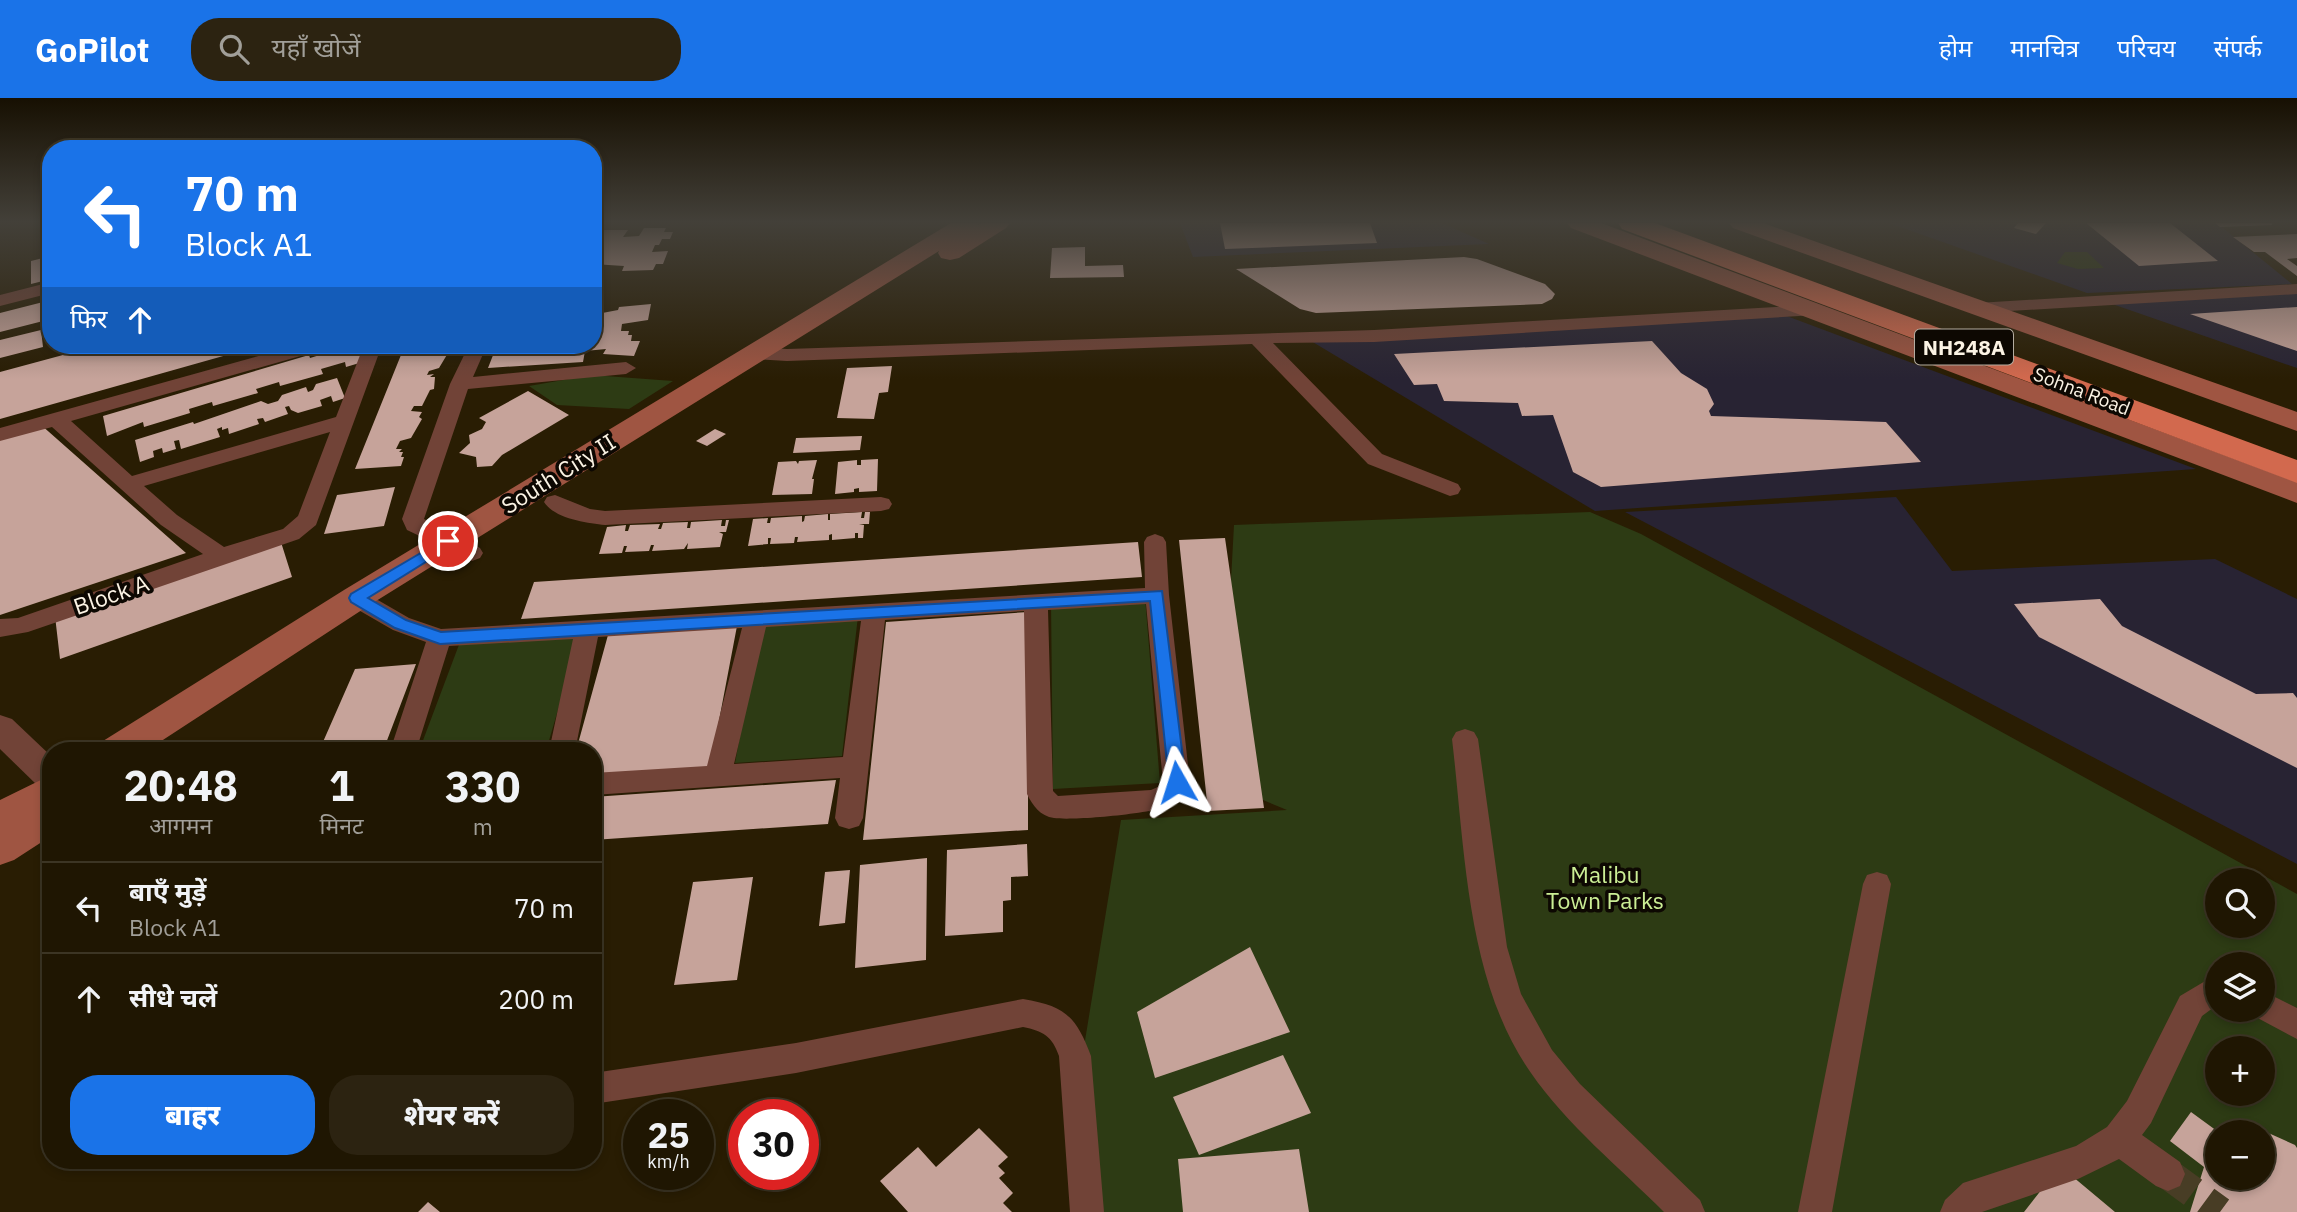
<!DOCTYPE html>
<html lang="hi">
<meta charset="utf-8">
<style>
:root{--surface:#1f1602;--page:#2c2311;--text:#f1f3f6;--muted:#a19f99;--line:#3c3524;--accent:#1a73e8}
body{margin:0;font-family:"IBM Plex Sans","Noto Sans Devanagari",sans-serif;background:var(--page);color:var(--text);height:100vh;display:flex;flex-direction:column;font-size:26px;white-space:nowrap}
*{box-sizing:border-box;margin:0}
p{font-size:23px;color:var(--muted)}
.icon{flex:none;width:38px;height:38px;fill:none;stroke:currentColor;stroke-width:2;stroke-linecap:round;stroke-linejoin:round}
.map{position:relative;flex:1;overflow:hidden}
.sheet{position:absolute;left:42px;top:644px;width:560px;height:427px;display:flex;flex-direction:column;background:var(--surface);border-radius:28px;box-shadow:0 4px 10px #0003,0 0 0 2px var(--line)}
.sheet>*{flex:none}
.banner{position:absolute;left:42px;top:42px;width:560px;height:214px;border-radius:28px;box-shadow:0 4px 10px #0003,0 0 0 2px var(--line);background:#1a73e8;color:#fff;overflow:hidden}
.fabs{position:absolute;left:2205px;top:770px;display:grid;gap:14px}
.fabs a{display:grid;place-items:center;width:70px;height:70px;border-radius:50%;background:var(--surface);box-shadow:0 4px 10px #0003,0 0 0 2px var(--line);font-size:35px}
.speed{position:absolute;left:623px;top:1001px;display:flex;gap:14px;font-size:35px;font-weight:700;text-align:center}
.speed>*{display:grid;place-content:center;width:91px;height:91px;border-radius:50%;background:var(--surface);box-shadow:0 4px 10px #0003,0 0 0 2px var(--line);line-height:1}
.speed small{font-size:18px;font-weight:400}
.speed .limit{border:10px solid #d22;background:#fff;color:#111}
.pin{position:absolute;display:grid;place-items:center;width:60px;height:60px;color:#fff;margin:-30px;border:4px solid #fff;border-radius:50%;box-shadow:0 2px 7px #0007}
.me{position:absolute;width:77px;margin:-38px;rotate:354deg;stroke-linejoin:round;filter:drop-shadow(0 0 5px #0008)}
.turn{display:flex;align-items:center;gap:24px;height:147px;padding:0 28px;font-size:32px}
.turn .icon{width:91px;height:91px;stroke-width:2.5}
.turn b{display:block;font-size:49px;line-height:60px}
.then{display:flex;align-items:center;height:66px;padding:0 28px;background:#0003;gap:14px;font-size:26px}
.eta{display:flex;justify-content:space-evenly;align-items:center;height:119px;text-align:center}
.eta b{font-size:42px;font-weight:800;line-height:49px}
.button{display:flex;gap:14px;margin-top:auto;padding:14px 28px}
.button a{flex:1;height:80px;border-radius:28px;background:var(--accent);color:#fff;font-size:28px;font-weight:800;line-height:80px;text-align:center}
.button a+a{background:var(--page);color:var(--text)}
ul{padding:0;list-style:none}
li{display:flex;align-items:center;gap:21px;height:91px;padding:0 28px;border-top:2px solid var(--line)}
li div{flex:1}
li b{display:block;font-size:26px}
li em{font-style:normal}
header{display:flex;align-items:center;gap:42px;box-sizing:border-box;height:98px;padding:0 35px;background:var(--accent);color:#fff}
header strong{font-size:33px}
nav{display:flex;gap:38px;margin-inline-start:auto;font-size:24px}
.search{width:490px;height:63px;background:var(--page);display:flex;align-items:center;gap:18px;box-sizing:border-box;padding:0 24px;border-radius:28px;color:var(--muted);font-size:26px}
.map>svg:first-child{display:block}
.commercial{fill:#282333}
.green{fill:#2d3b14;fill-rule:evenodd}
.building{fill:#c6a39a}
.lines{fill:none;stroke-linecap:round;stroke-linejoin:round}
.minor-tunnel{stroke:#483d25;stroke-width:31;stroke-dasharray:31 15;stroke-linecap:butt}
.minor{fill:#714337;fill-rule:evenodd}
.tertiary{fill:#714337;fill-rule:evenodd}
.secondary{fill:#9f5542;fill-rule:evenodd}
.trunk{fill:#d2694e;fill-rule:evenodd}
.route{fill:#1a73e8;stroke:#114b97;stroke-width:2}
.labels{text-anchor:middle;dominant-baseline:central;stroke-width:7;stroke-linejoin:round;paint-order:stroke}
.far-street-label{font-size:19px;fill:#fbf3e4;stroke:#0d0802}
.shield{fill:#0d0802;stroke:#b4aca0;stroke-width:2}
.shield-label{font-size:21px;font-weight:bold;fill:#fbf3e4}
.street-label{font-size:23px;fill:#fbf3e4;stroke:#0d0802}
.park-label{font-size:23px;fill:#cbee95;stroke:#0d0802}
</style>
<header>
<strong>GoPilot</strong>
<div class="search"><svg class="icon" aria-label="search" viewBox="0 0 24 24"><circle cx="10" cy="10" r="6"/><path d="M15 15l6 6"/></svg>यहाँ खोजें</div>
<nav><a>होम</a><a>मानचित्र</a><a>परिचय</a><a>संपर्क</a></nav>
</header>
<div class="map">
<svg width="2297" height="1114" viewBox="0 0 2297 1114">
<rect width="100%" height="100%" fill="#291d03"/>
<!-- commercial -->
<path class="commercial" d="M1180,125H1442L1489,146L1193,159Z
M1889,125H2217L2292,186L2087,195Z
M2297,191V270L2092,199Z
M1784,217L2196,371L1595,413L1306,240Z
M1896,399L1952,473L2215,461L2297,501V766L1625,414Z"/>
<!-- green -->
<path class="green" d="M2065,154H2087L2104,170L2078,171L2057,165Z
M592,277L673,283L629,311L557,307L529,288Z
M1590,414L1641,436L2297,796V1114H1090L1082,961L1121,722L1287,712L1220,684L1234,427ZM2217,782H2263V828H2217ZM2217,866H2263V912H2217ZM2217,950H2263V996H2217ZM2217,1034H2263V1080H2217Z
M1145,499L1160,685L1053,691L1051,505Z
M858,518L842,658L735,665L761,524Z
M580,536L546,653H419L460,544Z"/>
<!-- building -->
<path class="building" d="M1220,125H1370L1377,145L1225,151Z
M2018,125H2046L2036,136L2014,130Z
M2086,125H2170L2218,163L2139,168Z
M2215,125H2272V127L2220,129Z
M644,130H666L664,134H673L670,141H662L659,147H655L652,154L668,153L663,166H656L653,172L622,173L624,168L593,166V155L600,145H593L600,132H628L623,139L639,138Z
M2297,136V160L2287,161L2297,168V178L2265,154H2254L2233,139Z
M1085,149V168L1123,167L1124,179L1050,180L1052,150Z
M51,158V181L31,186V163Z
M1464,159L1477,161L1545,186L1555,196L1552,201L1542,206L1316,215L1300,211L1236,171Z
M51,202V221L0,234V215Z
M651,206L648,222L622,226L621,233H629L628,237H632L631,243H640L634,258L603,256L606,251L585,253L583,264L488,270L497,247H593V221L597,216L618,212L619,209Z
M2297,209V253L2190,216Z
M41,232L43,249L0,260V242Z
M1652,243L1681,275L1707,291L1714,306L1709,313L1711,318L1886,324L1921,364L1601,389L1573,374L1553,317L1522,318L1518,305L1444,303L1437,286L1414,287L1394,256Z
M100,247H259V248L0,321V274Z
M345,247H359L366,263L346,269L345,264L321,271L323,276L280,288L279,284L256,291L258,295L213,308L212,304L189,311L190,315L144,329L143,324L107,338L103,318L309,257L310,260L346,249Z
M405,247H449L448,249L451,250L439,270L429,273L427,277L434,276L430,279H435L434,291L430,292L422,308H414L411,313L422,314L419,319L422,321L411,340L400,343L396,351H402L399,354H403L401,359H404L401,368L355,371Z
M892,268L888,294L879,295L874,321L837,320L847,270Z
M337,280L345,300L333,304L331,298L320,302L322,308L298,315L291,312L289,308L285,309L288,316L265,324L263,320L257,321L259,326L229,336L228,330L222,332V329L217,331L220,339L181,351L179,342L174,343L176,351L163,355L162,350L153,353L154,359L140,364L135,342L193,324L194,326L261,303L268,306L278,303L282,297L306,289L308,294L313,292L316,286Z
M528,293L569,317L502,357L492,368L477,369L476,359L459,355L470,345L469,337L482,331L486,324L479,320Z
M40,326L186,455L0,517V338Z
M715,331L726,336L707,348L696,343Z
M862,338L860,352L793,355L796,340Z
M878,361L877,393L859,394V390L854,391V394L835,396L838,364L857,362V367H861V362Z
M817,362L812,381H814L812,396L772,397L778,364L796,363L798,366L799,363Z
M395,389L384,428L324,436L337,397Z
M862,414L861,420H864L865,414H870L869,426H859L864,427L863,440H858V435H855V440L832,442V436L829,437V442L797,444L798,439H795L794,445L770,446L771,440H768V446L748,448L753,421L768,420L767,425H770L771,420L802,418V424L804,423L805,418L828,416V422H830V416Z
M722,422L721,428H725L726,422H729L726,434H719L723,436L720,449L687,451L688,445L684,451L652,453L654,447H651L649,453L625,454L627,448H624L622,455L599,456L607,429L626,427L625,433H628L630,427L660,426L658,431H661L663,425L688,424L687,430H690L691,424Z
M1225,440L1264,710L1208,713L1179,442Z
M280,441L292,479L60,561L55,518Z
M1138,444L1142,479L521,521L534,484Z
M2100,501L2122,528L2256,596L2293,595L2297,600V670L2039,539L2014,506Z
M1028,514V732L863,742L886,524Z
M737,528L710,670L593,678V653H576L608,537Z
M416,566L383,653H319L355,571Z
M836,682L828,726L593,742V699Z
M1027,746L1028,778L1011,779V802L1003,803V834L945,838L947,752Z
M927,760L926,862L855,870L860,767Z
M850,772L845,825L819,828L825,774Z
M753,779L737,882L674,887L693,784Z
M1250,849L1290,934L1155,980L1137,914Z
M1283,957L1311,1015L1199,1057L1173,999Z
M2191,1014L2217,1033V1080H2263V1034H2248L2255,1029L2295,1047L2297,1050V1114H2190L2204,1069L2170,1043Z
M979,1030L1008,1059L998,1068L1005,1075L999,1080L1013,1095L1003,1105L1012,1114H908L880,1083L918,1049L936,1069Z
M1299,1051L1309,1114H1183L1178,1061Z
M2060,1068L2115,1114H2024Z
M428,1104L440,1114H418Z"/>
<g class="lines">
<!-- minor-tunnel -->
<path class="minor-tunnel" d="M2168,1076L2220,1114"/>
<!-- minor -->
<path class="minor" d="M51,184V195L0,208V197Z
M2297,186V196L1977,215L1968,210L1977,205Z
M1810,207L1819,213L1816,217L1374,244L1273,245L1382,356L1458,386L1461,391L1458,396L1450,398L1368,366L1252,246L787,263L754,261L744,255L754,249L787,251L1374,232Z
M298,247H327L325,251L71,323L132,378L336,319L364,247H382L316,427L299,441L28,534L0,539V521L18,520L203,456L161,427L52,329L0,343V330ZM330,334L298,418L283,431L224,449L177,417L144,388Z
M469,247H487L473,279L626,264L636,270L626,276L468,291L424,421L480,450L483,455L480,460L472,463L407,432L402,421L450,286Z
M555,397L590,411L605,413L881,399L889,401L892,406L889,411L881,413L605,427C587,425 555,421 544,404L547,399Z
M1155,436L1163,439L1166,444L1169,497L1190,685C1188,690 1184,700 1179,704C1165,715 1074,723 1054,720C1040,718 1033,708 1027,696L1024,513L885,522L863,720L859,728L849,731L839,728L835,720L840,680L593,697V675L707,668L742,530L598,539L575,653H549L573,541L449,548L416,653H390L426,544L393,532L348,506L344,500L348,494L356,492L364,494L409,520L441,531L1145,490L1144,444L1147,439ZM1146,506L1163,684L1160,688L1151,692L1058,698L1053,693L1048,512ZM861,523L843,659L734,666L766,529Z
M1465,631L1474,634L1478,641L1507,849L1521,896L1552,952L1580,986L1700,1102L1705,1114H1664C1619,1069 1567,1027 1531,975C1466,883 1465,750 1452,641L1456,634Z
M1877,774L1887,777L1891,786L1832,1114H1798L1863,786L1867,777Z
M2217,876V907L2202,918L2151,1025L2142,1037L2180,1064L2185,1076L2180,1088L2168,1093L2156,1088L2119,1061L2078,1081L1982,1114H1940L1945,1102L1963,1085L2076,1048L2107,1029L2127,1003L2180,898Z
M2263,893L2297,910V941L2252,917L2250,912H2263Z
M1023,901C1065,908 1076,918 1091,958L1104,1114H1070L1059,958C1052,938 1043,933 1023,929L796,975L593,1006V975L796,945Z"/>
<!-- tertiary -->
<path class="tertiary" d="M0,617L12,621L51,658V693L39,689L0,651Z"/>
<!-- secondary -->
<path class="secondary" d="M951,125H979L977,127L982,125H1010L1006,130L959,160L950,162L941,160L938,155L939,153L368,508L146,653H97L103,643L344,492Z
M1567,125H1601L2297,384V405L1571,130Z
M1729,125H1763L2297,314V333L1733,130Z
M51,677V738L14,762L0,767V702Z"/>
<!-- trunk -->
<path class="trunk" d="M1618,125H1655L2297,362V385L1622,131Z"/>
</g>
<!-- sky -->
<linearGradient id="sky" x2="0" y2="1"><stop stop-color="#171002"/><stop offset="0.44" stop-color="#434039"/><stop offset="1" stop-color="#434039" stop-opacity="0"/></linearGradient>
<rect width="2297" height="281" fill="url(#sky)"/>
<!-- route -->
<path class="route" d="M448,439L453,440L455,443L453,447L368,500L406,522L441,534L1162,493L1186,684L1183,689H1171L1169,684L1150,503L440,546L395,530L351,504L349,500L351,496Z"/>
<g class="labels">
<!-- far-street labels -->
<g class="far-street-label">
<text transform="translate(2082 293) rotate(21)">Sohna Road</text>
</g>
<!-- shield labels -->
<rect class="shield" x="1915" y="231.5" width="98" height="35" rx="5"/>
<g class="shield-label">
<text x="1964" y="249">NH248A</text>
</g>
<!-- street labels -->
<g class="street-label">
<text transform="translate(558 375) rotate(-32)">South City II</text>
<text transform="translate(111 496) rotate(-19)">Block A</text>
</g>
<!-- park labels -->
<g class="park-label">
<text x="1605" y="776">Malibu<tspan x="1605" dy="26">Town Parks</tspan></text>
</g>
</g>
</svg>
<div class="fabs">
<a><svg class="icon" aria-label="search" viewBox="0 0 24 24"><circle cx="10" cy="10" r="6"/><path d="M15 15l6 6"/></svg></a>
<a><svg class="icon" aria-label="layers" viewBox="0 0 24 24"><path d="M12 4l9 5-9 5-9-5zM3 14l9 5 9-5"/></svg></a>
<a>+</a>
<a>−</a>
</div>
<div class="speed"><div>25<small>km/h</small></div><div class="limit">30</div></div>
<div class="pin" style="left:448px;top:443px;background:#d93025"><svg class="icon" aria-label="arrive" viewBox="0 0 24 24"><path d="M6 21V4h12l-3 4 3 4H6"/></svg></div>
<svg class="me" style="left:1177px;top:684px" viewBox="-20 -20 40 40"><path d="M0-17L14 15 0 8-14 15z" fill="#1a73e8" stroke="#fff" stroke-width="4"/></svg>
<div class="banner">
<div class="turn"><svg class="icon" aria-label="left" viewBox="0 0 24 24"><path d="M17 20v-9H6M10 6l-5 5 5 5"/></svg><div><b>70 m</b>Block A1</div></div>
<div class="then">फिर<svg class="icon" aria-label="ahead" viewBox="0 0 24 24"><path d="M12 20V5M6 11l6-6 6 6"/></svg></div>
</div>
<section class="sheet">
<div class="eta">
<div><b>20:48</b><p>आगमन</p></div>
<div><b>1</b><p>मिनट</p></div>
<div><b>330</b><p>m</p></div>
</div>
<ul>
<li><svg class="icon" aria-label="left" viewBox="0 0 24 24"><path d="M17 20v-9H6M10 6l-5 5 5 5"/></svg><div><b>बाएँ मुड़ें</b><p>Block A1</p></div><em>70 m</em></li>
<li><svg class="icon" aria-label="ahead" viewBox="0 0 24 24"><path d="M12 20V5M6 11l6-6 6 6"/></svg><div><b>सीधे चलें</b></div><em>200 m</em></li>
</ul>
<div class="button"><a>बाहर</a><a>शेयर करें</a></div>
</section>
</div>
